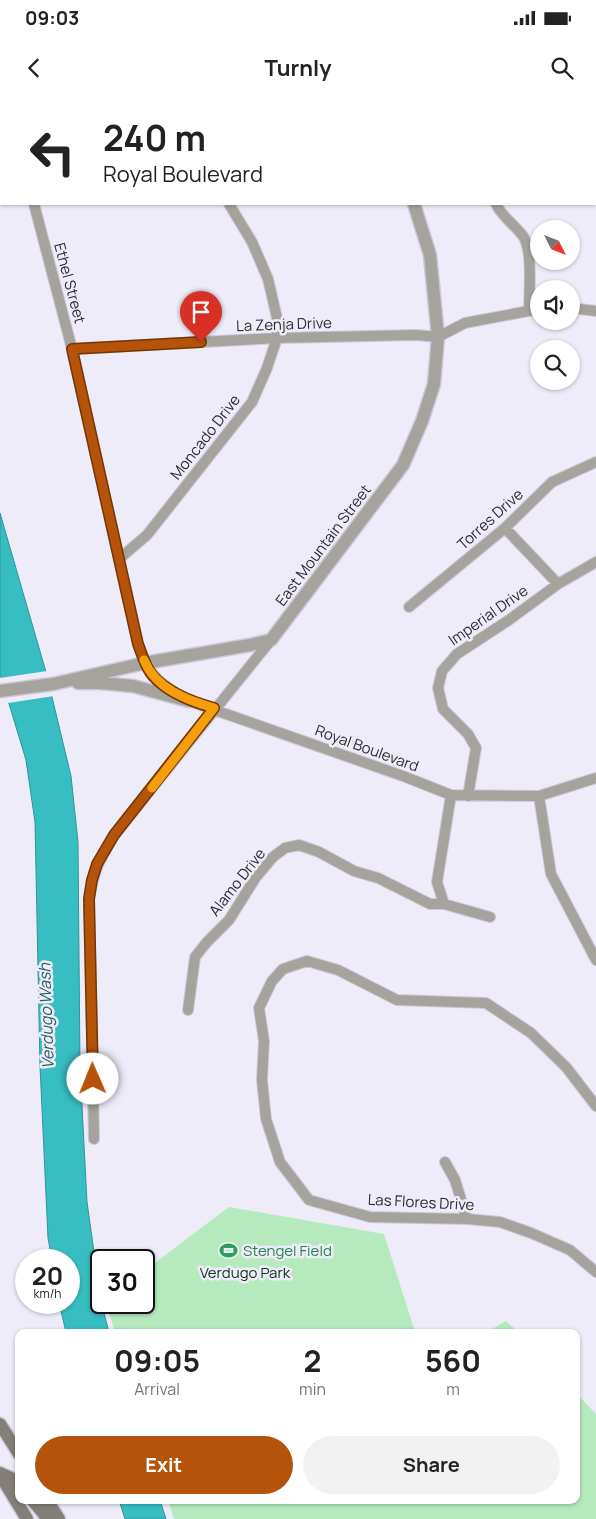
<!DOCTYPE html>
<style>
:root{--surface:#fff;--page:#f2f2f2;--text:#222;--muted:#767676;--accent:#b45309}
body{margin:0;font-family:Manrope,sans-serif;background:var(--page);color:var(--text);height:100vh;display:flex;flex-direction:column;font-size:19px;white-space:nowrap}
*{box-sizing:border-box;margin:0}
p{font-size:16px;color:var(--muted)}
.icon{flex:none;width:28px;height:28px;fill:none;stroke:currentColor;stroke-width:2;stroke-linecap:round;stroke-linejoin:round}
.map{position:relative;flex:1;overflow:hidden}
.side{position:absolute;left:15px;top:1229px;width:565px;height:175px;display:flex;flex-direction:column;background:var(--surface);border-radius:10px;box-shadow:0 1px 4px #0004}
.side>*{flex:none}
.banner{position:absolute;left:0px;top:0px;width:596px;height:105px;box-shadow:0 1px 4px #0004;background:#fff;color:var(--text);overflow:hidden}
.needle{width:32px;rotate:132deg}
.controls{position:absolute;left:530px;top:120px;display:grid;gap:10px}
.controls a{display:grid;place-items:center;width:50px;height:50px;border-radius:50%;background:var(--surface);box-shadow:0 1px 4px #0004;font-size:25px}
.speed{position:absolute;left:15px;top:1149px;display:flex;gap:10px;font-size:25px;font-weight:700;text-align:center}
.speed>*{display:grid;place-content:center;width:65px;height:65px;border-radius:50%;background:var(--surface);box-shadow:0 1px 4px #0004;line-height:1}
.speed small{font-size:12px;font-weight:400}
.speed .limit{border:2px solid #111;border-radius:8px;background:#fff;color:#111}
.pin{position:absolute;display:grid;place-items:center;width:42px;height:42px;color:#fff;margin:-51px -21px;border-radius:50% 50% 50% 0;rotate:-45deg;box-shadow:0 0 5px #0007}
.pin .icon{rotate:45deg}
.me{position:absolute;width:55px;margin:-28px;rotate:359deg;stroke-linejoin:round;filter:drop-shadow(0 0 4px #0008)}
.turn{display:flex;align-items:center;gap:18px;height:105px;padding:0 20px;font-size:22px}
.turn .icon{width:65px;height:65px;stroke-width:2.5}
.turn b{display:block;font-size:35px;line-height:42px}
.eta{display:flex;justify-content:space-evenly;align-items:center;height:85px;text-align:center}
.eta b{font-size:30px;font-weight:700;line-height:35px}
.button{display:flex;gap:10px;margin-top:auto;padding:10px 20px}
.button a{flex:1;height:58px;border-radius:30px;background:var(--accent);color:#fff;font-size:20px;font-weight:700;line-height:58px;text-align:center}
.button a+a{background:var(--page);color:var(--text)}
.status{display:flex;justify-content:space-between;align-items:center;height:35px;padding:0 25px;background:var(--surface);direction:ltr}
.status svg{height:14px;fill:currentColor}
header{display:flex;justify-content:space-between;align-items:center;height:65px;padding:0 20px;background:var(--surface);font-size:22px;font-weight:700}
.map>svg:first-child{display:block}
.green{fill:#b5eabd}
.water{fill:#37bec3;stroke:#349297}
.pier{fill:#eeecf9}
.lines{fill:none;stroke-linecap:round;stroke-linejoin:round}
.minor-casing{stroke:#cbc9d5;stroke-width:12}
.tertiary-casing{stroke:#cbc9d5;stroke-width:15}
.secondary-casing{stroke:#cbc9d5;stroke-width:15}
.minor{stroke:#a6a39e;stroke-width:10}
.tertiary{stroke:#a6a39e;stroke-width:12}
.secondary{stroke:#847e78;stroke-width:12}
.route-casing{stroke:#753606;stroke-width:12}
.route{stroke:#b45309;stroke-width:9}
.slow{stroke:#f59e0b;stroke-width:9}
.labels{text-anchor:middle;dominant-baseline:central;stroke-width:5;stroke-linejoin:round;paint-order:stroke}
.street-label{font-size:15px;fill:#2d2c31;stroke:#eeecf9}
.leisure-label{font-size:15px;fill:#27864d;stroke:#eeecf9;text-anchor:start}
.park-label{font-size:15px;fill:#12311a;stroke:#eeecf9}
.water-label{font-size:16px;font-style:italic;fill:#295f61;stroke:#eeecf9}
</style>
<div class="status"><b>09:03</b><svg viewBox="0 0 49 12"><path d="M0 12V9h3v3zM5 12V6h3v6zM10 12V3h3v9zM15 12V0h3v12zM26 1h20v11H26zM47 4h2v5h-2z"/></svg></div>
<header><svg class="icon" aria-label="back" viewBox="0 0 24 24"><path d="M15 5l-7 7 7 7"/></svg>Turnly<svg class="icon" aria-label="search" viewBox="0 0 24 24"><circle cx="10" cy="10" r="6"/><path d="M15 15l6 6"/></svg></header>
<div class="map">
<svg width="596" height="1419" viewBox="0 0 596 1419">
<rect width="100%" height="100%" fill="#eeecf9"/>
<!-- green -->
<path class="green" d="M229,1107L384,1134L415,1232H115L106,1203L144,1202V1171Z
M506,1221L518,1232H487Z
M576,1293L596,1314V1419H174L168,1400H576Z"/>
<!-- water -->
<path class="water" d="M0,413L46,572L71,676L78,742L80,968L87,1102L101,1202L109,1232H66L59,1203L69,1202V1160H52L48,1138L40,966L35,722L26,660L0,574Z
M119,1400H160L166,1419H125Z"/>
<!-- pier -->
<path class="pier" d="M47,571L54,596L8,603L0,578Z"/>
<g class="lines">
<defs>
<path id="minor" d="M7,0L8,1
M176,0L177,1
M544,0V1
M595,61H596
M34,104L72,249L138,544C151,579 158,582 189,601L403,676L451,695L539,696L596,678
M496,104C502,117 515,125 523,136C533,151 529,191 529,209
M571,208L596,211
M72,249L277,238L416,235L438,237L465,223L539,209
M505,428L558,484
M119,459L147,435L252,302L267,268L277,238V218L268,179L252,142L229,104
M409,507L505,428L552,382L596,362
M468,696L476,648L468,634L443,609L438,588L442,571L457,554L509,520L558,484L596,462
M539,696L551,774L596,860
M444,804L437,782L451,695
M188,910L195,857L207,842L229,820L256,777L273,757L285,748L299,745L319,752L354,771L378,778L430,804H444L490,817
M596,1006L566,967L531,933L486,903L397,900L338,870L307,861L283,869L272,881L259,908L264,941L262,980L266,1019L280,1062L309,1100L370,1117L467,1119L500,1122L531,1133L570,1150L596,1172
M94,1039L89,799C93,772 100,758 114,735L271,540
M445,1062L455,1080L467,1119"/>
<path id="tertiary" d="M356,0L357,1
M78,583H100L133,586L189,601
M0,591L53,584L145,563L250,545L271,540L403,365L422,321L434,284L438,237L430,155L414,104"/>
<path id="secondary" d="M0,1324L19,1354
M0,1373L11,1378L19,1386
M0,1375L27,1419
M32,1400L48,1419
M47,1400L59,1419"/>
</defs>
<!-- minor casing -->
<use href="#minor" class="minor-casing"/>
<!-- tertiary casing -->
<use href="#tertiary" class="tertiary-casing"/>
<!-- secondary casing -->
<use href="#secondary" class="secondary-casing"/>
<!-- minor -->
<use href="#minor" class="minor"/>
<!-- tertiary -->
<use href="#tertiary" class="tertiary"/>
<!-- secondary -->
<use href="#secondary" class="secondary"/>
</g>
<g class="lines">
<defs>
<path id="route" d="M93,979L89,799L92,780L97,764L114,735L214,608C192,602 168,593 153,576C145,567 142,554 138,544L72,249L201,242"/>
</defs>
<!-- route casing -->
<use href="#route" class="route-casing"/>
<!-- route -->
<use href="#route" class="route"/>
<!-- slow -->
<path class="slow" d="M144,560C156,589 187,600 214,608L152,688"/>
</g>
<!-- icons -->
<defs>
<symbol id="stadium-bare" viewBox="-9 -9 18 18"><path d="M0-5a6.5 5 0 1 0 0 10a6.5 5 0 1 0 0-10ZM-3.5-1.8h7v3.6h-7Z" fill="#2e9e5b" stroke="#eeecf9" stroke-width="2.5" paint-order="stroke"/></symbol>
</defs>
<g fill-rule="evenodd">
<use href="#stadium-bare" x="216" y="1138" width="25" height="25"/>
</g>
<g class="labels">
<!-- street labels -->
<g class="street-label">
<text transform="translate(70 183) rotate(75)">Ethel Street</text>
<text transform="translate(284 224) rotate(-2)">La Zenja Drive</text>
<text transform="translate(205 337) rotate(-52)">Moncado Drive</text>
<text transform="translate(490 419) rotate(-42)">Torres Drive</text>
<text transform="translate(323 445) rotate(-53)">East Mountain Street</text>
<text transform="translate(488 515) rotate(-35)">Imperial Drive</text>
<text transform="translate(367 648) rotate(20)">Royal Boulevard</text>
<text transform="translate(237 782) rotate(-52)">Alamo Drive</text>
<text transform="translate(421 1102) rotate(3)">Las Flores Drive</text>
</g>
<!-- leisure labels -->
<g class="leisure-label">
<text x="243" y="1150">Stengel Field</text>
</g>
<!-- park labels -->
<g class="park-label">
<text x="245" y="1172">Verdugo Park</text>
</g>
<!-- water labels -->
<g class="water-label">
<text transform="translate(46 916) rotate(-92)">Verdugo Wash</text>
</g>
</g>
</svg>
<div class="controls">
<a><svg class="needle" viewBox="-14 -14 28 28"><path d="M0-13l5 13h-10z" fill="#e53935"/><path d="M0 13l5-13h-10z" fill="#767676"/></svg></a>
<a><svg class="icon" aria-label="sound" viewBox="0 0 24 24"><path d="M4 9h4l5-4v14l-5-4H4zM17 9q2 3 0 6"/></svg></a>
<a><svg class="icon" aria-label="search" viewBox="0 0 24 24"><circle cx="10" cy="10" r="6"/><path d="M15 15l6 6"/></svg></a>
</div>
<div class="speed"><div>20<small>km/h</small></div><div class="limit">30</div></div>
<div class="pin" style="left:201px;top:242px;background:#d93025"><svg class="icon" aria-label="arrive" viewBox="0 0 24 24"><path d="M6 21V4h12l-3 4 3 4H6"/></svg></div>
<svg class="me" style="left:93px;top:979px" viewBox="-20 -20 40 40"><circle r="19" fill="#fff"/><path d="M0-13L10 11 0 6-10 11z" fill="#b45309"/></svg>
<div class="banner">
<div class="turn"><svg class="icon" aria-label="left" viewBox="0 0 24 24"><path d="M17 20v-9H6M10 6l-5 5 5 5"/></svg><div><b>240 m</b>Royal Boulevard</div></div>
</div>
<section class="side">
<div class="eta">
<div><b>09:05</b><p>Arrival</p></div>
<div><b>2</b><p>min</p></div>
<div><b>560</b><p>m</p></div>
</div>
<div class="button"><a>Exit</a><a>Share</a></div>
</section>
</div>
